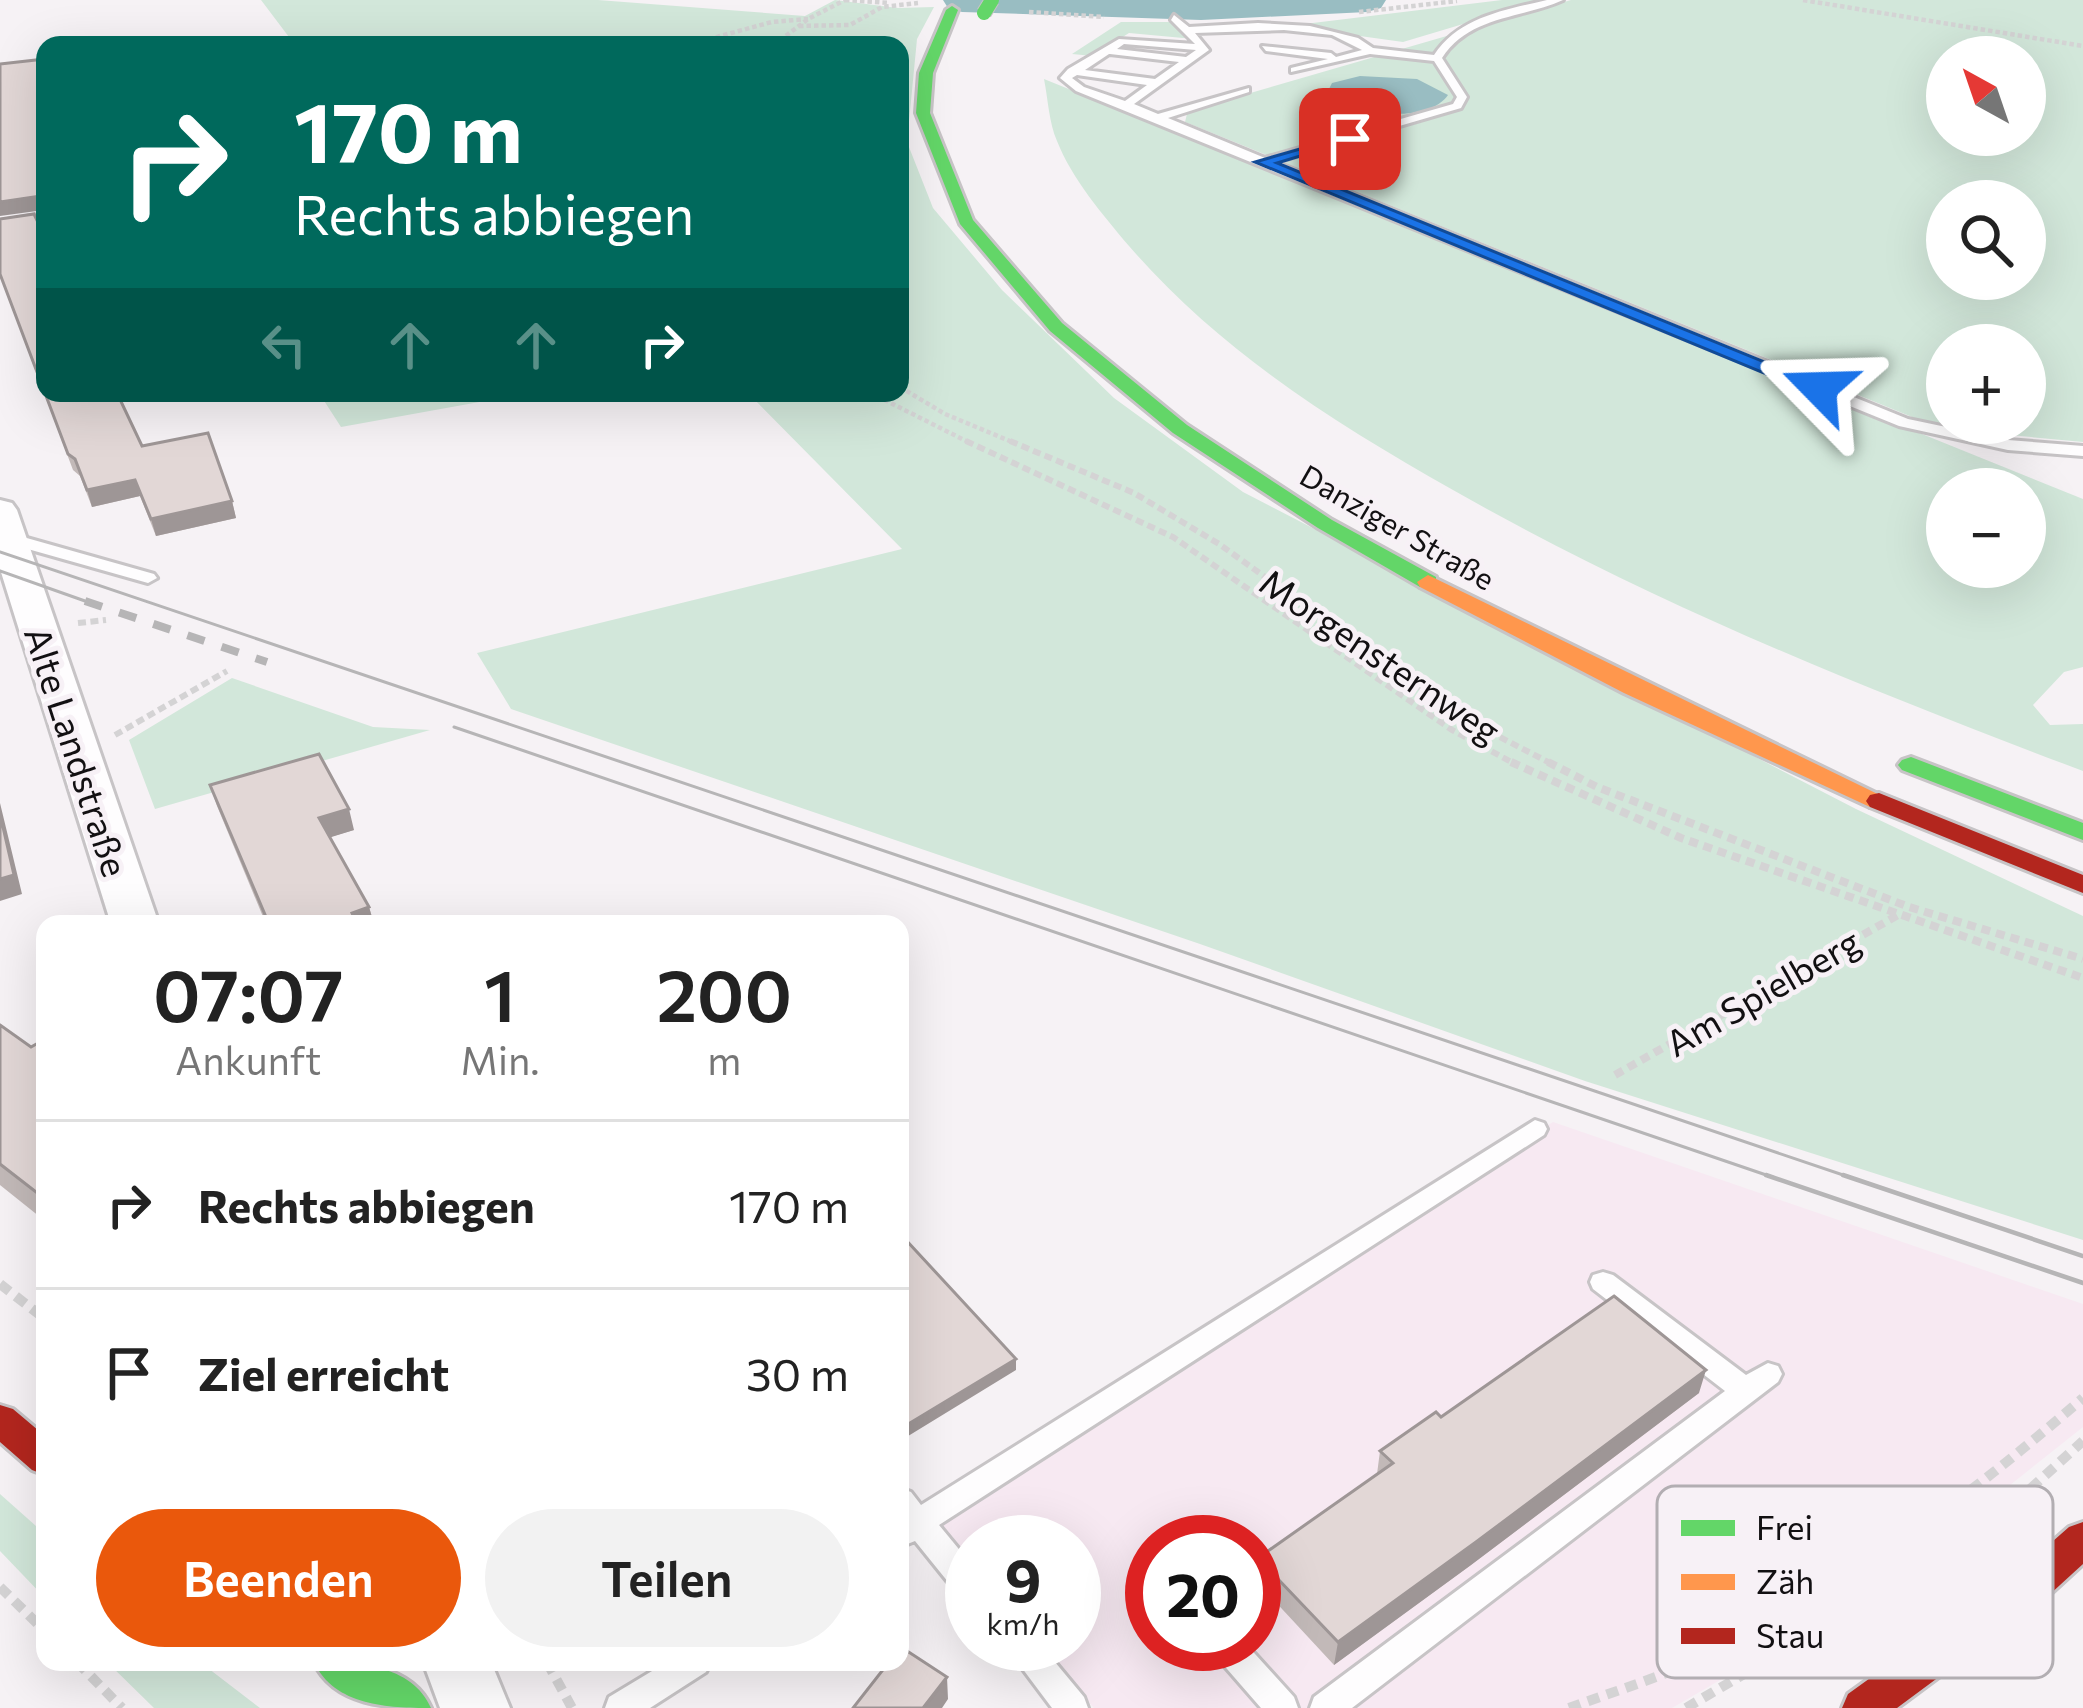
<!DOCTYPE html>
<html lang="de">
<meta charset="utf-8">
<style>
:root{--surface:#fff;--page:#f2f2f2;--text:#222;--muted:#767676;--line:#e0e0e0;--accent:#ea580c}
body{margin:0;font-family:Commissioner,sans-serif;background:var(--page);color:var(--text);height:100vh;display:flex;flex-direction:column;font-size:45px;white-space:nowrap}
*{box-sizing:border-box;margin:0}
p{font-size:39px;color:var(--muted)}
.icon{flex:none;width:66px;height:66px;fill:none;stroke:currentColor;stroke-width:2;stroke-linecap:round;stroke-linejoin:round}
.map{position:relative;flex:1;overflow:hidden}
.details{position:absolute;left:36px;top:915px;width:873px;height:756px;display:flex;flex-direction:column;background:var(--surface);border-radius:24px;box-shadow:0 12px 48px #0002}
.details>*{flex:none}
.banner{position:absolute;left:36px;top:36px;width:873px;height:366px;border-radius:24px;box-shadow:0 12px 48px #0002;background:#00695c;color:#fff;overflow:hidden}
.needle{width:78px;rotate:320deg}
.controls{position:absolute;left:1926px;top:36px;display:grid;gap:24px}
.controls a{display:grid;place-items:center;width:120px;height:120px;border-radius:50%;background:var(--surface);box-shadow:0 12px 48px #0002;font-size:60px}
.speed{position:absolute;left:945px;top:1515px;display:flex;gap:24px;font-size:60px;font-weight:700;text-align:center}
.speed>*{display:grid;place-content:center;width:156px;height:156px;border-radius:50%;background:var(--surface);box-shadow:0 12px 48px #0002;line-height:1}
.speed small{font-size:30px;font-weight:400}
.speed .limit{border:18px solid #d22;background:#fff;color:#111}
.pin{position:absolute;display:grid;place-items:center;width:102px;height:102px;color:#fff;margin:-51px;border-radius:24px;box-shadow:0 6px 18px #0006}
.me{position:absolute;width:132px;margin:-66px;rotate:292deg;stroke-linejoin:round;filter:drop-shadow(0 0 9px #0008)}
.turn{display:flex;align-items:center;gap:42px;height:252px;padding:0 60px;font-size:54px}
.turn .icon{width:156px;height:156px;stroke-width:2.5}
.turn b{display:block;font-size:84px;line-height:102px}
.lanes{display:flex;align-items:center;height:114px;padding:0 60px;background:#0003;justify-content:center;gap:60px;direction:ltr}
.lanes .off{opacity:.35}
.eta{display:flex;justify-content:space-evenly;align-items:center;height:204px;text-align:center}
.eta b{font-size:72px;font-weight:600;line-height:84px}
.action{display:flex;gap:24px;margin-top:auto;padding:24px 60px}
.action a{flex:1;height:138px;border-radius:72px;background:var(--accent);color:#fff;font-size:48px;font-weight:600;line-height:138px;text-align:center}
.action a+a{background:var(--page);color:var(--text)}
ul{padding:0;list-style:none}
li{display:flex;align-items:center;gap:36px;height:168px;padding:0 60px;border-top:3px solid var(--line)}
li div{flex:1}
li b{display:block;font-size:45px}
li em{font-style:normal}
.map>svg:first-child{display:block}
.industrial{fill:#f7e9f2;fill-rule:evenodd}
.green{fill:#d2e7da;fill-rule:evenodd}
.water{fill:#99bdc2}
.lines{fill:none;stroke-linecap:round;stroke-linejoin:round}
.river{fill:#99bdc2;fill-rule:evenodd}
.lane-casing{stroke:#c7c4c6;stroke-width:6}
.street-casing{stroke:#c7c4c6;stroke-width:6}
.fast-casing{stroke:#c7c4c6;stroke-width:6}
.slow-casing{stroke:#c7c4c6;stroke-width:6}
.jam-casing{stroke:#c7c4c6;stroke-width:6}
.path-far3{stroke:#d4d3d4;stroke-width:4.5;stroke-dasharray:4.5 3;stroke-linecap:butt}
.path-far2{stroke:#d4d3d4;stroke-width:6;stroke-dasharray:8 4.5;stroke-linecap:butt}
.path-far1{stroke:#d4d3d4;stroke-width:8;stroke-dasharray:9 6;stroke-linecap:butt}
.path{stroke:#d4d3d4;stroke-width:10;stroke-dasharray:12 8;stroke-linecap:butt}
.lane{fill:#fefdfe;fill-rule:evenodd}
.street{fill:#fefdfe;fill-rule:evenodd}
.fast{fill:#63d668;fill-rule:evenodd}
.slow{fill:#ff974d;fill-rule:evenodd}
.jam{fill:#b3261e;fill-rule:evenodd}
.tram-far1{stroke:#b6b5b6;stroke-width:3}
.tram{stroke:#b6b5b6;stroke-width:4.5}
.rail{stroke:#b6b5b6;stroke-width:8;stroke-dasharray:18 18;stroke-linecap:butt}
.fast-bridge-casing{stroke:#c7c4c6;stroke-width:16;stroke-linecap:butt}
.fast-bridge{stroke:#63d668;stroke-width:14}
.wall{fill:#c2b9b8}
.shaded-wall{fill:#9e9696}
.building{fill:#e2d7d6;stroke:#9e9696;stroke-width:3}
.route{fill:#1a73e8;stroke:#114b97;stroke-width:3}
.labels{text-anchor:middle;dominant-baseline:central;stroke-width:10;stroke-linejoin:round;paint-order:stroke}
.far-street-label{font-size:30px;fill:#121012;stroke:#f7f1f6}
.street-label{font-size:36px;fill:#121012;stroke:#f7f1f6}
.key{fill:#f7f1f6;stroke:#b2aeb2;stroke-width:3}
.key-label{font-size:33px;fill:#121012}
</style>
<div class="map">
<svg width="2083" height="1708" viewBox="0 0 2083 1708">
<rect width="100%" height="100%" fill="#f6f2f5"/>
<!-- industrial -->
<path class="industrial" d="M1553,1122L2083,1304V1427L1887,1583L1672,1708H1094L1037,1644H1074V1542H972V1571L928,1522ZM1152,1542H1254V1644H1152Z"/>
<!-- green -->
<path class="green" d="M261,0H598L805,16L835,0L898,8L934,7L917,39L907,142L933,208L1002,290L1114,398L1243,492L1856,809L2083,916V1240L1585,1081L1200,944L511,709L477,653L902,549L748,393H900V45H295Z
M1346,0L1200,7L1010,1V0Z
M1502,0H1544L1403,42L1288,26Z
M1571,0H2083V442L1988,433L1917,419L1185,122L1187,114L1209,105ZM1947,57H2025V135H1947ZM1947,201H2025V279H1947ZM1947,345H2025V423H1947Z
M1121,22H1170L1194,39L1129,33L1093,56L1072,54Z
M1044,79L2083,499V667L2064,672L2033,705L2050,725L2083,724V771C1866,689 1655,605 1453,490C1333,422 1220,351 1129,246C1103,215 1072,179 1057,141C1049,123 1048,99 1044,79ZM1947,489H2025V567H1947Z
M319,393H529L341,427Z
M232,678L373,727L430,730L155,809L129,740Z
M0,1494L45,1534V1598L0,1551Z
M107,1662H200L260,1708H154Z"/>
<!-- water -->
<path class="water" d="M1360,76L1417,79L1448,95C1427,125 1352,115 1326,95L1332,83Z"/>
<g class="lines">
<!-- river -->
<path class="river" d="M943,0H1386L1381,8L1367,12L1201,20L962,12L948,8Z"/>
<defs>
<path id="lane" d="M1547,0H1563C1521,19 1470,15 1442,58L1467,97L1461,108L1276,162L1908,419L2008,440L2083,446V456L2008,450L1899,426L1076,91L1060,78L1068,69L1119,39L1195,44L1171,20L1174,15L1189,27L1258,23L1310,26L1358,38L1373,48L1434,55C1459,17 1505,10 1547,0ZM1284,30L1332,35L1362,50L1336,57L1331,53L1262,46L1266,51L1328,59L1291,68V72L1370,54L1434,61L1457,97L1453,104L1265,158L1168,118L1249,92V88L1158,114L1134,104L1209,50L1195,33ZM1124,44L1196,50L1186,57L1117,49ZM1109,54H1110L1179,62L1155,79L1085,70ZM1077,75L1147,85L1125,101L1084,87L1072,78Z
M45,214V222L0,229V221Z
M9,533L154,574L157,578L148,583L3,542V534Z
M1535,1120L1544,1123L1547,1129L1544,1135L939,1525L972,1565V1602L961,1598L915,1541L900,1547V1488L911,1492L921,1505Z
M1603,1272L1613,1275L1746,1375L1768,1363L1778,1366L1782,1374L1778,1382L1352,1708H1310L1314,1697L1725,1391L1593,1289L1590,1282L1593,1275Z
M1004,1644H1040L1084,1697L1088,1708H1052Z
M1209,1644H1246L1294,1697L1298,1708H1261L1214,1654Z
M667,1662H711L706,1672L650,1708H605L609,1697Z"/>
<path id="street" d="M0,500L12,503L17,510L159,924H111L0,569Z
M423,1662H491L510,1708H440Z"/>
<path id="fast" d="M952,6L958,10L933,73L930,113L973,220L1062,323L1187,425L1332,520L1436,577V587H1420L1318,528L1173,433L1050,331L960,224L916,113L919,73L946,10Z
M1911,757L2083,823V840L1902,770L1898,765L1902,760Z
M314,1662C356,1662 412,1664 431,1708C389,1708 334,1706 314,1662Z"/>
<path id="slow" d="M1428,575L1892,801L1888,807H1870L1624,693L1420,587L1417,582Z"/>
<path id="jam" d="M1879,793L2083,875V893L1870,807L1866,801L1870,795Z
M0,1405L13,1409L45,1436V1475L32,1470L0,1442Z
M2083,1522V1564L2048,1596L1897,1708H1842L1848,1694L2020,1570L2069,1527Z"/>
</defs>
<!-- lane casing -->
<use href="#lane" class="lane-casing"/>
<!-- street casing -->
<use href="#street" class="street-casing"/>
<!-- fast casing -->
<use href="#fast" class="fast-casing"/>
<!-- slow casing -->
<use href="#slow" class="slow-casing"/>
<!-- jam casing -->
<use href="#jam" class="jam-casing"/>
<!-- path-far3 -->
<path class="path-far3" d="M845,0L889,3
M1803,0L2083,46
M1029,12L1104,17
M1359,12L1457,1
M799,26L850,25L882,7L918,3
M687,45L772,22L808,19
M774,45L808,19L845,0
M900,387L945,414L1017,444
M871,393L972,444"/>
<!-- path-far2 -->
<path class="path-far2" d="M966,441L1173,537L1452,730L1517,765
M1010,441L1134,493L1219,544L1461,717L1554,765
M78,623L106,620
M115,735L227,671"/>
<!-- path-far1 -->
<path class="path-far1" d="M1511,762L1681,838L2083,978
M1548,762L1597,787L1909,907L2083,959
M1615,1075L1898,915"/>
<!-- path -->
<path class="path" d="M0,1284L45,1319
M1986,1529L2083,1441
M0,1587L45,1631
M77,1662L122,1708
M547,1662L572,1708
M1569,1708C1618,1690 1668,1675 1714,1652C1849,1586 1970,1496 2083,1398
M1686,1708L1969,1542"/>
<!-- lane -->
<use href="#lane" class="lane"/>
<!-- street -->
<use href="#street" class="street"/>
<!-- fast -->
<use href="#fast" class="fast"/>
<!-- slow -->
<use href="#slow" class="slow"/>
<!-- jam -->
<use href="#jam" class="jam"/>
<!-- tram-far1 -->
<path class="tram-far1" d="M0,552L1852,1178
M0,571L85,601
M454,727L1775,1178"/>
<!-- tram -->
<path class="tram" d="M1766,1175L2083,1283
M1843,1175L2083,1256"/>
<!-- rail -->
<path class="rail" d="M85,601L267,662"/>
<defs>
<path id="fast-bridge" d="M984,13L992,0"/>
</defs>
<!-- fast-bridge casing -->
<use href="#fast-bridge" class="fast-bridge-casing"/>
<!-- fast-bridge -->
<use href="#fast-bridge" class="fast-bridge"/>
</g>
<!-- wall -->
<path class="wall" d="M0,276L142,446L232,501L236,518L156,536L140,496L92,507L80,476L73,470Z
M210,785L354,830L330,837L369,907L374,924H266L217,806Z
M0,1025L31,1047L45,1046V1221L0,1185Z
M1699,1393L1471,1565L1334,1665L1256,1581L1258,1558L1377,1474L1380,1451L1441,1417Z"/>
<!-- shaded-wall -->
<path class="shaded-wall" d="M40,196L44,210L0,216V202Z
M135,480L140,496L92,507L87,490Z
M232,501L236,518L156,536L151,519Z
M0,803L22,894L0,901Z
M349,809L354,830L325,839L319,818Z
M369,907L374,924H355L352,913Z
M1016,1359V1370L900,1441V1429Z
M1706,1370L1699,1393L1471,1565L1334,1665L1338,1642Z
M947,1677L948,1699L942,1708H923Z"/>
<!-- building -->
<path class="building" d="M45,59V202L40,196L0,202V64Z
M34,214L45,237V393H117L142,446L208,433L232,501L151,519L135,480L87,490L75,459L68,454L0,274V219Z
M319,754L349,809L319,818L369,907L352,913L357,924H269L210,785Z
M0,814L14,875L0,879Z
M0,1025L31,1047L40,1042L45,1046V1199L0,1164Z
M905,1239L1016,1359L900,1429V1242Z
M1614,1296L1706,1370L1476,1542L1338,1642L1258,1558L1393,1463L1380,1451L1436,1412L1441,1417Z
M901,1647L947,1677L923,1708H853L889,1662H900Z"/>
<!-- route -->
<path class="route" d="M1345,136L1357,139L1277,163L1828,388L1812,393L1255,162Z"/>
<g class="labels">
<!-- far-street labels -->
<g class="far-street-label">
<text transform="translate(1398 526) rotate(30)">Danziger Straße</text>
</g>
<!-- street labels -->
<g class="street-label">
<text transform="translate(1381 655) rotate(34)">Morgensternweg</text>
<text transform="translate(78 751) rotate(72)">Alte Landstraße</text>
<text transform="translate(1762 991) rotate(-30)">Am Spielberg</text>
</g>
</g>
<!-- legend -->
<rect x="1657" y="1486" width="396" height="192" rx="18" class="key"/>
<rect x="1681" y="1520" width="54" height="16" fill="#63d668"/>
<rect x="1681" y="1574" width="54" height="16" fill="#ff974d"/>
<rect x="1681" y="1628" width="54" height="16" fill="#b3261e"/>
<g class="key-label">
<text x="1756" y="1540">Frei</text>
<text x="1756" y="1594">Zäh</text>
<text x="1756" y="1648">Stau</text>
</g>
</svg>
<div class="controls">
<a><svg class="needle" viewBox="-14 -14 28 28"><path d="M0-13l5 13h-10z" fill="#e53935"/><path d="M0 13l5-13h-10z" fill="#767676"/></svg></a>
<a><svg class="icon" aria-label="search" viewBox="0 0 24 24"><circle cx="10" cy="10" r="6"/><path d="M15 15l6 6"/></svg></a>
<a>+</a>
<a>−</a>
</div>
<div class="speed"><div>9<small>km/h</small></div><div class="limit">20</div></div>
<div class="pin" style="left:1350px;top:139px;background:#d93025"><svg class="icon" aria-label="arrive" viewBox="0 0 24 24"><path d="M6 21V4h12l-3 4 3 4H6"/></svg></div>
<svg class="me" style="left:1819px;top:388px" viewBox="-20 -20 40 40"><path d="M0-17L14 15 0 8-14 15z" fill="#1a73e8" stroke="#fff" stroke-width="4"/></svg>
<div class="banner">
<div class="turn"><svg class="icon" aria-label="right" viewBox="0 0 24 24"><path d="M7 20v-9h11M14 6l5 5-5 5"/></svg><div><b>170 m</b>Rechts abbiegen</div></div>
<div class="lanes"><svg class="icon off" aria-label="left" viewBox="0 0 24 24"><path d="M17 20v-9H6M10 6l-5 5 5 5"/></svg><svg class="icon off" aria-label="ahead" viewBox="0 0 24 24"><path d="M12 20V5M6 11l6-6 6 6"/></svg><svg class="icon off" aria-label="ahead" viewBox="0 0 24 24"><path d="M12 20V5M6 11l6-6 6 6"/></svg><svg class="icon" aria-label="right" viewBox="0 0 24 24"><path d="M7 20v-9h11M14 6l5 5-5 5"/></svg></div>
</div>
<section class="details">
<div class="eta">
<div><b>07:07</b><p>Ankunft</p></div>
<div><b>1</b><p>Min.</p></div>
<div><b>200</b><p>m</p></div>
</div>
<ul>
<li><svg class="icon" aria-label="right" viewBox="0 0 24 24"><path d="M7 20v-9h11M14 6l5 5-5 5"/></svg><div><b>Rechts abbiegen</b></div><em>170 m</em></li>
<li><svg class="icon" aria-label="arrive" viewBox="0 0 24 24"><path d="M6 21V4h12l-3 4 3 4H6"/></svg><div><b>Ziel erreicht</b></div><em>30 m</em></li>
</ul>
<div class="action"><a>Beenden</a><a>Teilen</a></div>
</section>
</div>
